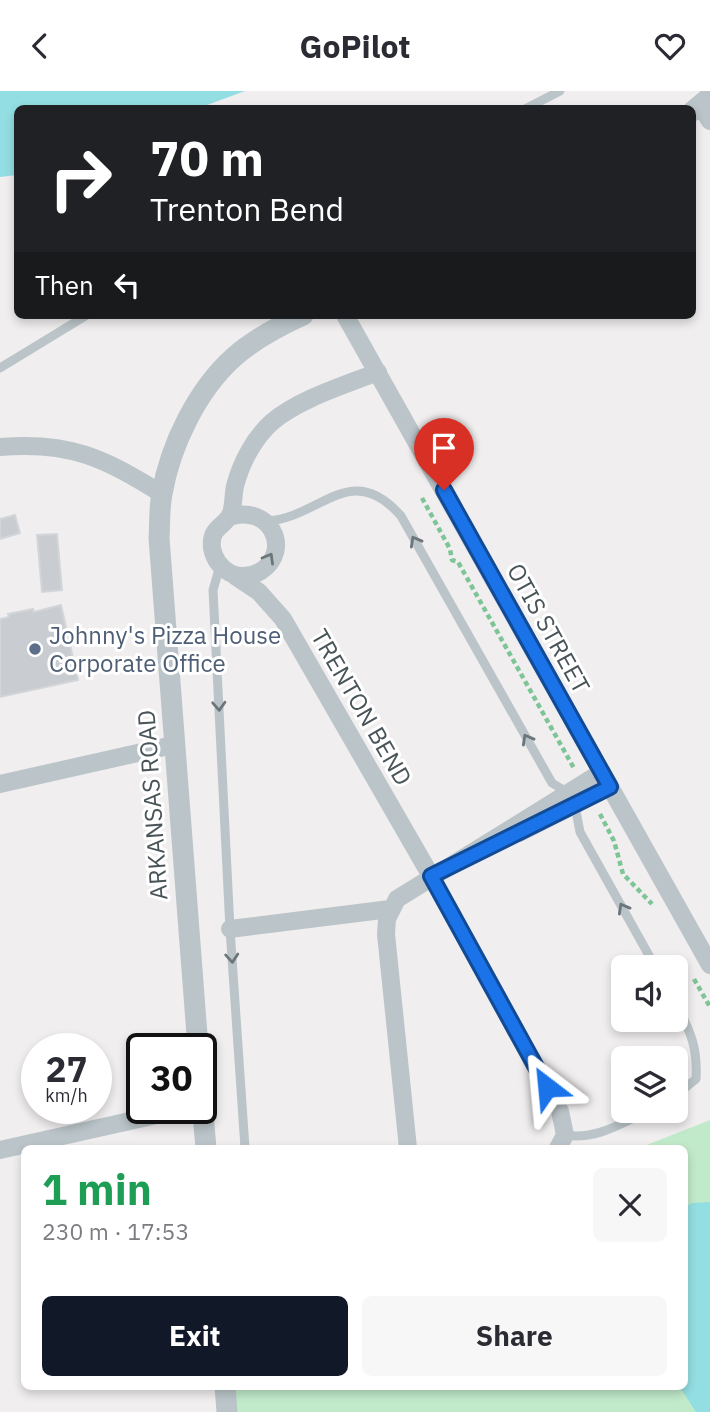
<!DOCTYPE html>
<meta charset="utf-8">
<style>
:root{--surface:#fff;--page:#f7f7f7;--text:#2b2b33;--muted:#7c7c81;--accent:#111827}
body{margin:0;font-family:"IBM Plex Sans",sans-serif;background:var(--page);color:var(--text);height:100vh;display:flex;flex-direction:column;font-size:26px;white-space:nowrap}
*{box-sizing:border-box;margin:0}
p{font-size:23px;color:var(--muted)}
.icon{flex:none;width:38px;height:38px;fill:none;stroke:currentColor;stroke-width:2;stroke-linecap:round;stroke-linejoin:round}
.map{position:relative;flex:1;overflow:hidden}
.sheet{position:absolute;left:21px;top:1054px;width:667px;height:245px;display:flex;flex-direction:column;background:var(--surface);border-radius:10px;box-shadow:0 4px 10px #0003}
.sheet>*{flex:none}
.top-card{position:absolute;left:14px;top:14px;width:682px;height:214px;border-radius:10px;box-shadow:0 4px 10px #0003;background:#202124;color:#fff;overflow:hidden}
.buttons{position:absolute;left:611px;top:864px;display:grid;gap:14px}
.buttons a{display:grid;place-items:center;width:77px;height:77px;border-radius:10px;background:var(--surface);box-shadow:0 4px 10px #0003;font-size:35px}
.speed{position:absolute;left:21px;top:942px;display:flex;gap:14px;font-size:35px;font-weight:700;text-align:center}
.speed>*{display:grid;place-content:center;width:91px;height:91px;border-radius:50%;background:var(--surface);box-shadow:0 4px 10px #0003;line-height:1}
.speed small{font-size:18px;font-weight:400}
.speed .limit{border:4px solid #111;border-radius:10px;background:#fff;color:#111}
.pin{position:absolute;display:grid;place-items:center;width:60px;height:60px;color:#fff;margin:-72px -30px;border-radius:50% 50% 50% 0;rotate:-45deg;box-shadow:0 0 7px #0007}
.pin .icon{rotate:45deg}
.me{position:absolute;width:77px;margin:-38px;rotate:331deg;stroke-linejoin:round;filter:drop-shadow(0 0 5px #0008)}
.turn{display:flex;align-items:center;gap:24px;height:147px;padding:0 21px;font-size:32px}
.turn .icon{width:91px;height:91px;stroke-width:2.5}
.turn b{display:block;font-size:49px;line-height:60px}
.then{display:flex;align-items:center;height:66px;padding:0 21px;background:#0003;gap:14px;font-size:26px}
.round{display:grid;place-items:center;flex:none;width:74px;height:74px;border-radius:10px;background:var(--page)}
.head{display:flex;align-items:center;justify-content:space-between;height:119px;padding:0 21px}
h1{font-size:42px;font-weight:700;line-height:52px;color:#1e9e55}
.primary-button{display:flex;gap:14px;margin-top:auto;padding:14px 21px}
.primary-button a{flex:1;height:80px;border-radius:10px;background:var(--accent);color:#fff;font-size:28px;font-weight:700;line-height:80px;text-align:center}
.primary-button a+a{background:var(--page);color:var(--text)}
header{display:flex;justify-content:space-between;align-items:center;height:91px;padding:0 21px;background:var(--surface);font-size:32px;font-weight:700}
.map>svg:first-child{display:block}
.green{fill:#c1eaca}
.water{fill:#93dee2}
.building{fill:#c9ccd0;stroke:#d3d6d9;stroke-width:2}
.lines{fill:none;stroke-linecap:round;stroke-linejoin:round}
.path{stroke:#7dc496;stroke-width:4.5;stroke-dasharray:5 3.5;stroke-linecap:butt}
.service{stroke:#bbc5c9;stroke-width:9}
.minor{stroke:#bbc5c9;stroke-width:18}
.tertiary{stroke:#bbc5c9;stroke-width:21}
.oneway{stroke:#6b767b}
.route-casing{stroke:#114b97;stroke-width:18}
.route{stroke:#1a73e8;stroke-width:12}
.service-dot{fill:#5c6f8a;stroke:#fff;stroke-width:2.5}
.labels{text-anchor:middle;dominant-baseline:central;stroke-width:6;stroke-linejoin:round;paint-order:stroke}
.street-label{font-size:24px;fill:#495459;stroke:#fff}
.service-label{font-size:24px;fill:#4e5e75;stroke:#fff;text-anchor:start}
</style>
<header><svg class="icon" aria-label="back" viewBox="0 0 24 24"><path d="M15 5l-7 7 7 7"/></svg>GoPilot<svg class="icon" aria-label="heart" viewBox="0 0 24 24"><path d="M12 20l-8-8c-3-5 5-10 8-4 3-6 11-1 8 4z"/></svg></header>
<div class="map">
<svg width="710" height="1321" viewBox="0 0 710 1321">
<rect width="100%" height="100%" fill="#f1eeef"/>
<!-- green -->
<path class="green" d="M710,1029V1321H227L225,1295H684V1057H639Z"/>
<!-- water -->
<path class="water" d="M0,0H245L199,17L18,18L17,84L0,86Z
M710,1111V1321H696L679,1295H684V1117L692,1112Z"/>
<!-- building -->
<path class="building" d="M15,424L20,442L0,448V428Z
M57,443L62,499L42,501L37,444Z
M61,514L78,589L0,606V528L9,526L8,523L33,518L34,521Z"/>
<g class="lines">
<!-- path -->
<path class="path" d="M422,407L450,458L452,469L458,471L575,679
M600,723L614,750L623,783L652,813
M694,888L710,916"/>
<!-- service -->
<path class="service" d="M525,18L560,0
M0,277L87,224
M266,430C320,428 350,367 401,425L552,692L567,701
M220,475L213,499L230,838L245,1057
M575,715L580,741L656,877
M676,913C690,939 698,957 696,988L676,1004
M565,1044C596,1049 620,1033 648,1020"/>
<!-- minor -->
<path class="minor" d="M701,15L710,30
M345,224L710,874
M0,356C70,350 104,367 162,403
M229,426C270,412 293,459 261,480C253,485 239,487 230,482C221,477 214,468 212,457C210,438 221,437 229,426C234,419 233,403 235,395C241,372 254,347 272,331C299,308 345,294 378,281
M235,485L259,501L283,528L431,785L560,1020L565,1044L558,1057
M0,693L173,654
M519,742L610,696
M230,838L390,818
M408,1057L386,843L387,828L397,808L602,681
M0,1059L188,1017"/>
<!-- tertiary -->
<path class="tertiary" d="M693,20L710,6
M198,957L159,447C160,433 159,417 162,403C170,355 197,299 234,266C254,248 279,235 303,224
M201,1000L206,1057
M225,1295L227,1321"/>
</g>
<!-- one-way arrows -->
<defs><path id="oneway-chevron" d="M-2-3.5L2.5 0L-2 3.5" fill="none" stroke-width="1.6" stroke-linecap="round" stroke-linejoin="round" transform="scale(1.75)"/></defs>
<g class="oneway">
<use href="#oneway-chevron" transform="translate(415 450) rotate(-119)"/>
<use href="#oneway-chevron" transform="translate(269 467) rotate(-60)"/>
<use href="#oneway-chevron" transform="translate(219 615) rotate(87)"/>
<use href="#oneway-chevron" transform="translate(527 648) rotate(-119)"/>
<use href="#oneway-chevron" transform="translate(623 817) rotate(-119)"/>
<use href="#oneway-chevron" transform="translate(232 867) rotate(86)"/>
</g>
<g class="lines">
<defs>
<path id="route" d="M444,399L610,696L431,785L547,996"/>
</defs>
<!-- route casing -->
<use href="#route" class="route-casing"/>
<!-- route -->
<use href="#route" class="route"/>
</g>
<!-- markers -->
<circle class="service-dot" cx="35" cy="558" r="7"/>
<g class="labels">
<!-- street labels -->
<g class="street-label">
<text transform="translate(549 537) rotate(61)">OTIS STREET</text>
<text transform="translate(362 616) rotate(60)">TRENTON BEND</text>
<text transform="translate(152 714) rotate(-94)">ARKANSAS ROAD</text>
</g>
<!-- service labels -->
<g class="service-label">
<text x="49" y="544">Johnny's Pizza House<tspan x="49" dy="28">Corporate Office</tspan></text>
</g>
</g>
</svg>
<div class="buttons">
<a><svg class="icon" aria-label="sound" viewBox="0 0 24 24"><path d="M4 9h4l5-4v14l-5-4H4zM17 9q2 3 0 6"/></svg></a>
<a><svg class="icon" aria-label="layers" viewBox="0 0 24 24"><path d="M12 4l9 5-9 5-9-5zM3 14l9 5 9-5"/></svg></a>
</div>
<div class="speed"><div>27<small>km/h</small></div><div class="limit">30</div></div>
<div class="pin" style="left:444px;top:399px;background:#d93025"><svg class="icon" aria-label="arrive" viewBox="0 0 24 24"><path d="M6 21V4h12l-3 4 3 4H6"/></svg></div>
<svg class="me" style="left:547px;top:996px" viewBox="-20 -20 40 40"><path d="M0-17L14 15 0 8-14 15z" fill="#1a73e8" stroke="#fff" stroke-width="4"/></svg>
<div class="top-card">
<div class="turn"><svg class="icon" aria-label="right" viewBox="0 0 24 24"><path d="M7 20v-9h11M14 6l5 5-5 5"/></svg><div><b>70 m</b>Trenton Bend</div></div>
<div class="then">Then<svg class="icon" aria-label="left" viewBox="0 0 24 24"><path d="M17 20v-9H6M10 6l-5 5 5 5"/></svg></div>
</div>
<section class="sheet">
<div class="head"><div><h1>1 min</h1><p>230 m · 17:53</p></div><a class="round"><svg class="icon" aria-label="close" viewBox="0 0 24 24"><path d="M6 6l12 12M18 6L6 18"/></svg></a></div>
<div class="primary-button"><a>Exit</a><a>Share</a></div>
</section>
</div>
